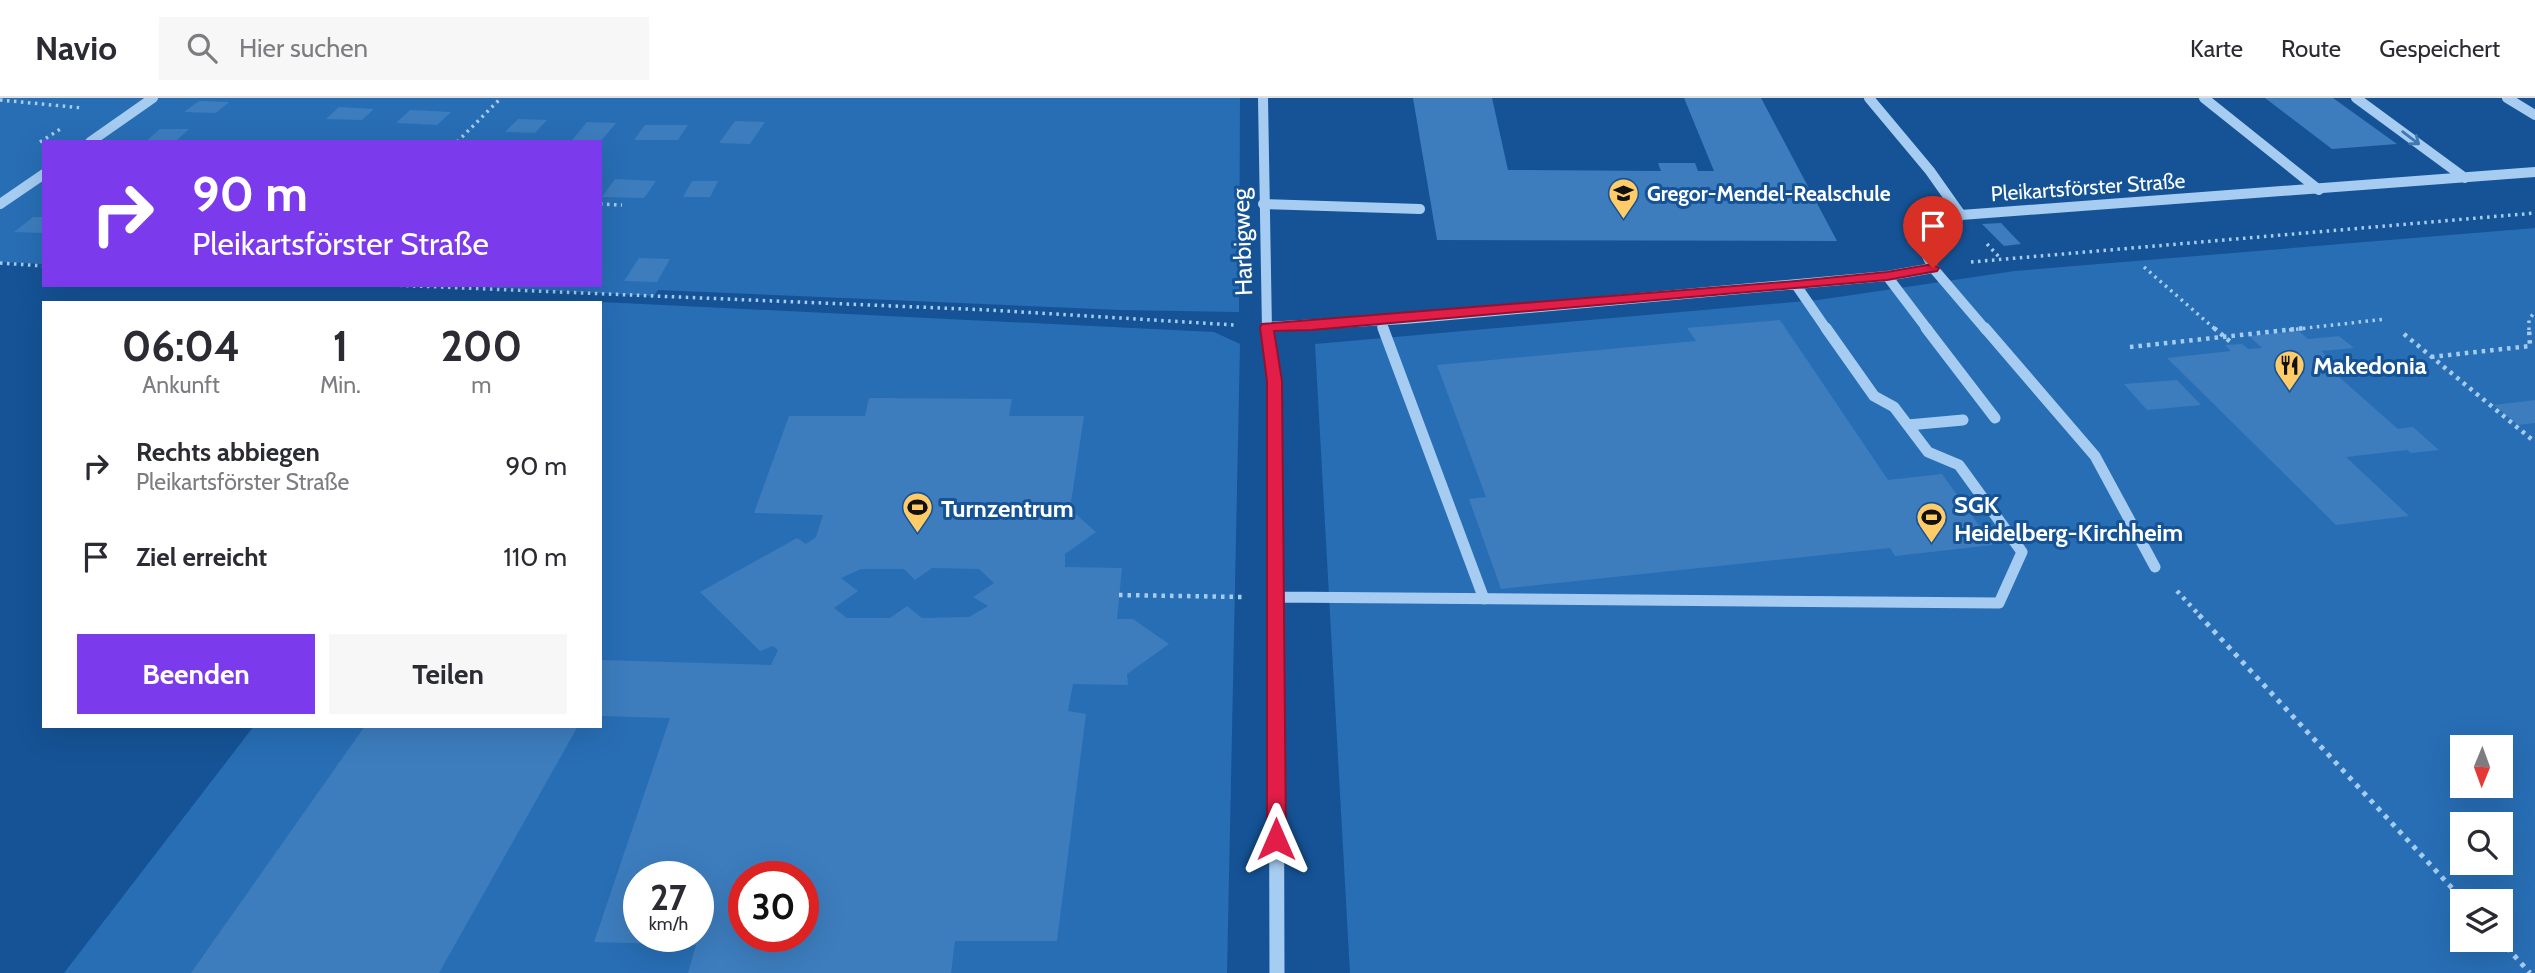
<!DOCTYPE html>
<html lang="de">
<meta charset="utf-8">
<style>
:root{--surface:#fff;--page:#f7f7f7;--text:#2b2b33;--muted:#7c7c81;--line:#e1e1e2;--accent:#7c3aed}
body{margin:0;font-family:Cabin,sans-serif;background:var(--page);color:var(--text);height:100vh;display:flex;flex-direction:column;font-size:26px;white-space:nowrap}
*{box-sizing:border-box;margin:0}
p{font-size:23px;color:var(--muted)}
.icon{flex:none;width:38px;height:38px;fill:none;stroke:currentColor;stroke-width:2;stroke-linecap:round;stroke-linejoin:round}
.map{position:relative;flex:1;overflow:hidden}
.side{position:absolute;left:42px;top:203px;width:560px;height:427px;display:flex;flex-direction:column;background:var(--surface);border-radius:0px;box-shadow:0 7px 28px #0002}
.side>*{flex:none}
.hud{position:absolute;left:42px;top:42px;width:560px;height:147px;border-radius:0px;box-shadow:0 7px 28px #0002;background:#7c3aed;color:#fff;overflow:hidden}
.needle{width:46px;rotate:181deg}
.fabs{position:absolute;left:2450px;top:637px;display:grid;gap:14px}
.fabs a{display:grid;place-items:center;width:63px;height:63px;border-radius:0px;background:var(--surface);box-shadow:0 7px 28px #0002;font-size:35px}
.speed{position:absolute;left:623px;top:763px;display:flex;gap:14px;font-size:35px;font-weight:700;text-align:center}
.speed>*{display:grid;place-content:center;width:91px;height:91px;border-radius:50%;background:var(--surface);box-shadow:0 7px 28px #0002;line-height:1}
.speed small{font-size:18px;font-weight:400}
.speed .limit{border:10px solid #d22;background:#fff;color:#111}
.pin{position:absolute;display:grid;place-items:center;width:60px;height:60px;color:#fff;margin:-72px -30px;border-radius:50% 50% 50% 0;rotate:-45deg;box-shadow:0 0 7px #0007}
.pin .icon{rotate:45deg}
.me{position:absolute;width:77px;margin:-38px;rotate:0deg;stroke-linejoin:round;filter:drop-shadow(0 0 5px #0008)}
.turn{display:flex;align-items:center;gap:24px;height:147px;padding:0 35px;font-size:32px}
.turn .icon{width:91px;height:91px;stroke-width:2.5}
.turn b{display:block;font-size:49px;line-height:60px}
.eta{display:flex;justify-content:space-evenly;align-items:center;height:119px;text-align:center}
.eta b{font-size:42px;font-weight:700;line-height:49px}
.action{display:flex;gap:14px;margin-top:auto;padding:14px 35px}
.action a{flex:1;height:80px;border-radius:0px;background:var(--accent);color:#fff;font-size:28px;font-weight:700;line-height:80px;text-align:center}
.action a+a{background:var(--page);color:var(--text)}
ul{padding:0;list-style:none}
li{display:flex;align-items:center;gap:21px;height:91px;padding:0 35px}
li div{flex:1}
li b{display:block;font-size:26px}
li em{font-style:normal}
header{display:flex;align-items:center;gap:42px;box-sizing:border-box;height:98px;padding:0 35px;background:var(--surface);border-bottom:2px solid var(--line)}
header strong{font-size:33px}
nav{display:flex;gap:38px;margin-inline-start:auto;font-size:24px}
.search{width:490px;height:63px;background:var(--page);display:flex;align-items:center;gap:18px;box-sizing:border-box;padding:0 24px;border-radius:0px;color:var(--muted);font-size:26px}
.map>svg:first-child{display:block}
.green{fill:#286eb5;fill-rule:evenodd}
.building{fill:#3d7dbe;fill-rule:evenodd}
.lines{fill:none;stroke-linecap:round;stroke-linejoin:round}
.path-far2{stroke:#a6ccf2;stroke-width:3.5;stroke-dasharray:2.5 4.5;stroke-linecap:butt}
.path-far1{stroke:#a6ccf2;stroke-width:4.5;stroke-dasharray:3.5 5;stroke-linecap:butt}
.path{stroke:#a6ccf2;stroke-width:5;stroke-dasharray:4.5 6;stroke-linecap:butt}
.minor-far2{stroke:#a6ccf2;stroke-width:10}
.minor-far1{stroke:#a6ccf2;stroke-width:11}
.minor{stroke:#a6ccf2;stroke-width:15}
.oneway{stroke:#4077b2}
.route{fill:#e11d48;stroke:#92132f;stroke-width:2}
.labels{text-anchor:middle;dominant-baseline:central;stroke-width:6;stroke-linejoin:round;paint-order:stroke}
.far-street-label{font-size:21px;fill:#fff;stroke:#155396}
.far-poi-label{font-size:21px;font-weight:bold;fill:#fff;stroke:#155396;text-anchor:start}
.street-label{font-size:24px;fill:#fff;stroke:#155396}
.poi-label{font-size:24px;font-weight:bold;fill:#fff;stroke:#155396;text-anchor:start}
</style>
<header>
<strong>Navio</strong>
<div class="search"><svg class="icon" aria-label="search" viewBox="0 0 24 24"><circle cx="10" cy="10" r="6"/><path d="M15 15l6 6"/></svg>Hier suchen</div>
<nav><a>Karte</a><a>Route</a><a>Gespeichert</a></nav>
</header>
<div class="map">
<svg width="2535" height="875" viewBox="0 0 2535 875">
<rect width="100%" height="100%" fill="#155396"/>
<!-- green -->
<path class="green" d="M0,0H1240L1239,214L1120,212L658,192L654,198L446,187H600V44H44V166L0,164Z
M2535,130V875H1350L1315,246L1818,202L2015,173ZM2462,649H2501V688H2462ZM2462,726H2501V765H2462ZM2462,803H2501V842H2462Z
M581,203L1214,234L1240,246L1227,875H64L254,628H600V205H579ZM639,779H698V838H639ZM744,779H803V838H744Z"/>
<!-- building -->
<path class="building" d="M1413,0H1492L1508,72L1661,73L1658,65H1695L1698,73H1714L1684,0H1761L1837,143L1437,142Z
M2265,0H2333L2397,46L2332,51Z
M199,3L229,4L216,15L184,14Z
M339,9L374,11L362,22L326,21Z
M410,12L451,14L437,27L396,25Z
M518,21L547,22L535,35L505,34Z
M735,23L765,24L750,46L719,45Z
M587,24L616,25L601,43L572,42Z
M645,27H688L678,42H634Z
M160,31H189L175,44H145Z
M615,81L656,83L644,100L602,99Z
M692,83H718L710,99H683Z
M33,119H44V135L14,134Z
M2001,125L2021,146L2004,148L1982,126Z
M639,160L670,161L657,184L624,183Z
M1780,222L1888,382L1942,376L1993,447L1895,458L1890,450L1501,491L1469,401L1486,399L1437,267L1696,243L1687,230Z
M2299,233L2308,241L2339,238L2354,250L2321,253L2340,270L2330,271L2398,331L2413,329L2439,352L2411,355L2407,352L2346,359L2409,418L2336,427L2167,260L2231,253L2225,247L2242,246L2248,251L2262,250L2249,238Z
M2177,282L2201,307L2147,312L2124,286Z
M869,300L1012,301L1009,318H1084L1070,411L1096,434L1065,456V469L1122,470L1117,521H1133L1169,546L1127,576L1128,587L1073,586L1068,613L1086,616L1057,843H955L951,875H688L696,847L594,844L670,620L600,618V562L771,567L778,552L773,548L760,553L700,494L797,440L806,446L816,439L823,417L754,415L789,318H865ZM932,470L979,471L994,485L973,499L988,508L969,519L922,520L907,508L890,520H847L834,510L858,493L841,480L861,471H904L915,482ZM639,779H698V838H639ZM744,779H803V838H744Z
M2535,302V325L2518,327L2494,307Z
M365,628H578L439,875H191Z"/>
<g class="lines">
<!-- path-far2 -->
<path class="path-far2" d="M0,2L83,10
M40,44L62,30
M457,44L501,0
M600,106L622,107
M1987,146L2000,160
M1971,164L2535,115
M0,165L44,168
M2144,169L2216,232
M392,187L989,212L1235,227
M2289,232L2386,221
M2529,232V222L2535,213"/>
<!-- path-far1 -->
<path class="path-far1" d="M2214,230L2233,246
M2404,236L2535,344
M2130,249L2305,230
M2431,259L2530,248L2529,230
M2177,493L2201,519
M1119,497L1243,499"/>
<!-- path -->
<path class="path" d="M2199,517L2464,803
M2500,842L2530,875"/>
<!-- minor-far2 -->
<path class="minor-far2" d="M1263,0L1267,232
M1869,0L1930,73L1961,117
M2204,0L2319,92
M2356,0L2465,80
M2507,0L2535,17
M90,44L153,0
M0,106L44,76
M1263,106L1420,111
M1933,170L1986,232
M1887,178L1928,232
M1796,187L1827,232
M1380,222L1384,232
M1267,229L1405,221L1887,178L1933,170L1925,154L1961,117L2535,74"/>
<!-- minor-far1 -->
<path class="minor-far1" d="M1267,230L1275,283L1276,519
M1383,230L1484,501
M1926,230L1995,320
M1985,230L2095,358L2155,469
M1908,327L1963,322
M1276,499L1999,505L2022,454L1959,367L1928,354L1894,309L1874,298L1826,230"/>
<!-- minor -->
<path class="minor" d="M1276,517L1277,875"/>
</g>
<!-- one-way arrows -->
<defs><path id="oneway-shaft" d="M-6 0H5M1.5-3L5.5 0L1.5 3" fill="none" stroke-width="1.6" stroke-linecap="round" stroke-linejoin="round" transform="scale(1.75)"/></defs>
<use class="oneway" href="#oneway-shaft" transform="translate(2411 40) rotate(37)"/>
<!-- route -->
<path class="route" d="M1933,166L1939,170L1937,173L1887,182L1311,232L1274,233L1282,283L1286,741L1283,747L1276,749L1269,747L1267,741V283L1260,229L1262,226L1796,183L1887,174Z"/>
<!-- icons -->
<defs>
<symbol id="school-pin" viewBox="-11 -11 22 30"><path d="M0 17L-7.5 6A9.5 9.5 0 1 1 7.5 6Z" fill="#ffcc67" stroke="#155396"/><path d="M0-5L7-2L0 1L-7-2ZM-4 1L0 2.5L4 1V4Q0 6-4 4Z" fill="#111"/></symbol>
<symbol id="restaurant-pin" viewBox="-11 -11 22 30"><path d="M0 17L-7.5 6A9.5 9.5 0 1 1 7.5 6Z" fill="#ffcc67" stroke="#155396"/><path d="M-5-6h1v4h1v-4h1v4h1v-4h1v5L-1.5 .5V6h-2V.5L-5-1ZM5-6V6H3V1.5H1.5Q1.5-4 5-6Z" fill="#111"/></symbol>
<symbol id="stadium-pin" viewBox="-11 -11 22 30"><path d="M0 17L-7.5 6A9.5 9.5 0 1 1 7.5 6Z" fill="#ffcc67" stroke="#155396"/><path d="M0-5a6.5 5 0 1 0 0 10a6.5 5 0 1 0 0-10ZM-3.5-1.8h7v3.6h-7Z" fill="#111"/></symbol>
</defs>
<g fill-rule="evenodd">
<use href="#school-pin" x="1606" y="78" width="35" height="47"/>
<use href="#restaurant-pin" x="2272" y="250" width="35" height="47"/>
<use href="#stadium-pin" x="900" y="392" width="35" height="47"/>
<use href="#stadium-pin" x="1914" y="402" width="35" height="47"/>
</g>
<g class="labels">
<!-- far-street labels -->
<g class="far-street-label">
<text transform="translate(2088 89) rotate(-4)">Pleikartsförster Straße</text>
</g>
<!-- far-poi labels -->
<g class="far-poi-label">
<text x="1647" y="95">Gregor-Mendel-Realschule</text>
</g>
<!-- street labels -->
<g class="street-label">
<text transform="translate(1242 144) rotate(-92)">Harbigweg</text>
</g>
<!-- poi labels -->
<g class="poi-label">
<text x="2313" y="267">Makedonia</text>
<text x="1954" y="406">SGK<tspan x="1954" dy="28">Heidelberg-Kirchheim</tspan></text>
<text x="941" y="410">Turnzentrum</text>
</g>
</g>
</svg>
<div class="fabs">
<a><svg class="needle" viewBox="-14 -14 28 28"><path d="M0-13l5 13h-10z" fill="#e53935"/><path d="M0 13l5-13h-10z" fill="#7c7c81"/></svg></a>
<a><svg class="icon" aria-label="search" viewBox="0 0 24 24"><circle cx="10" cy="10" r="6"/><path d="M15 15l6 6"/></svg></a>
<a><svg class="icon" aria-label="layers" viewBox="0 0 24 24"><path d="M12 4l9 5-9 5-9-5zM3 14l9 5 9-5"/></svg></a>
</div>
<div class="speed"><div>27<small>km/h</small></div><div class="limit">30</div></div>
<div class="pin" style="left:1933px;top:170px;background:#d93025"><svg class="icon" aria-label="arrive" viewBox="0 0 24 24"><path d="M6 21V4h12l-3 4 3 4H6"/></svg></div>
<svg class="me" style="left:1276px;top:741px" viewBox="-20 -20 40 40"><path d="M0-17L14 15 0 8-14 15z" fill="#e11d48" stroke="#fff" stroke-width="4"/></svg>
<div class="hud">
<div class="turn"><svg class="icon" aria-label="right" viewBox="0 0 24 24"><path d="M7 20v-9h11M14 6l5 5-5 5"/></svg><div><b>90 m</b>Pleikartsförster Straße</div></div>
</div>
<section class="side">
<div class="eta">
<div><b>06:04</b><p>Ankunft</p></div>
<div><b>1</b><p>Min.</p></div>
<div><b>200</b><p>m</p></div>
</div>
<ul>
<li><svg class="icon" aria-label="right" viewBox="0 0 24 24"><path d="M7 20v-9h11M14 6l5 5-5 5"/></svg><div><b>Rechts abbiegen</b><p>Pleikartsförster Straße</p></div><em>90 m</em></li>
<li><svg class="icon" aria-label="arrive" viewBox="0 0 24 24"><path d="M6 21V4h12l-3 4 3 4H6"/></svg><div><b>Ziel erreicht</b></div><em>110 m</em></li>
</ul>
<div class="action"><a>Beenden</a><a>Teilen</a></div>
</section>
</div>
